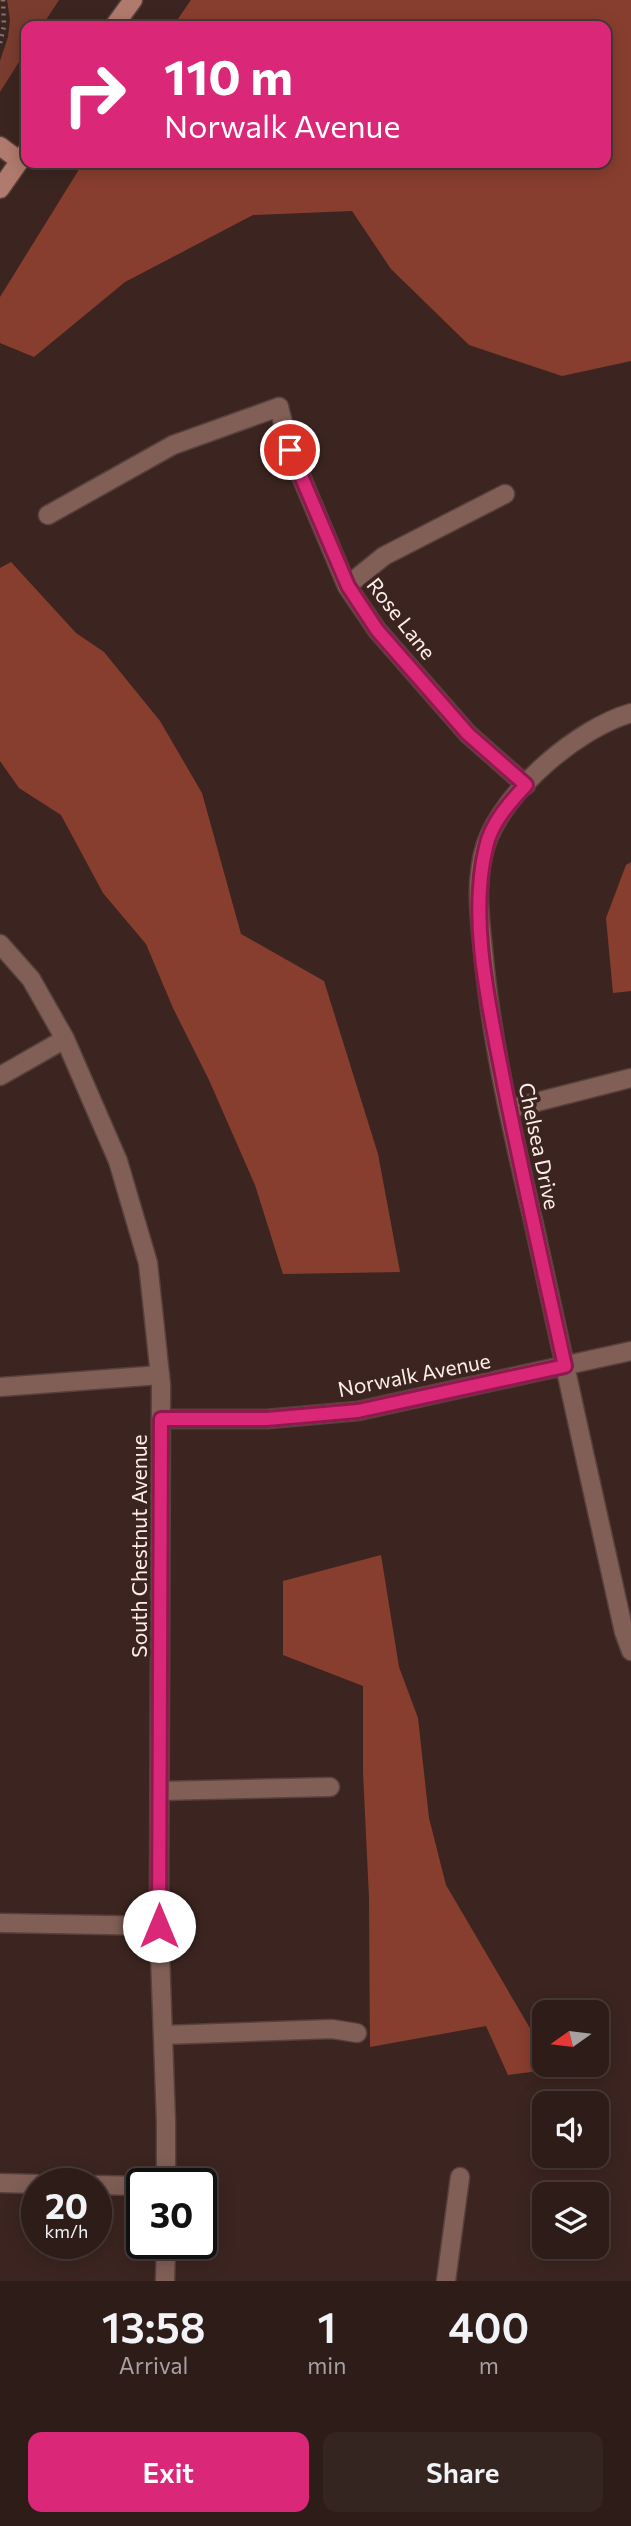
<!DOCTYPE html>
<style>
:root{--surface:#2d1c18;--page:#352521;--text:#f1f3f6;--muted:#a7a1a2;--line:#483a37;--accent:#db2777}
body{margin:0;font-family:Commissioner,sans-serif;background:var(--page);color:var(--text);height:100vh;display:flex;flex-direction:column;font-size:26px;white-space:nowrap}
*{box-sizing:border-box;margin:0}
p{font-size:23px;color:var(--muted)}
.icon{flex:none;width:38px;height:38px;fill:none;stroke:currentColor;stroke-width:2;stroke-linecap:round;stroke-linejoin:round}
.map{position:relative;height:2281px;overflow:hidden}
.panel{display:flex;flex-direction:column;background:var(--surface);flex:1}
.panel>*{flex:none}
.banner{position:absolute;left:21px;top:21px;width:590px;height:147px;border-radius:14px;box-shadow:0 4px 18px #0003,0 0 0 2px var(--line);background:#db2777;color:#fff;overflow:hidden}
.needle{width:46px;rotate:256deg}
.controls{position:absolute;left:532px;top:2000px;display:grid;gap:14px}
.controls a{display:grid;place-items:center;width:77px;height:77px;border-radius:14px;background:var(--surface);box-shadow:0 4px 18px #0003,0 0 0 2px var(--line);font-size:35px}
.speed{position:absolute;left:21px;top:2168px;display:flex;gap:14px;font-size:35px;font-weight:700;text-align:center}
.speed>*{display:grid;place-content:center;width:91px;height:91px;border-radius:50%;background:var(--surface);box-shadow:0 4px 18px #0003,0 0 0 2px var(--line);line-height:1}
.speed small{font-size:18px;font-weight:400}
.speed .limit{border:4px solid #111;border-radius:10px;background:#fff;color:#111}
.pin{position:absolute;display:grid;place-items:center;width:60px;height:60px;color:#fff;margin:-30px;border:4px solid #fff;border-radius:50%;box-shadow:0 2px 7px #0007}
.me{position:absolute;width:77px;margin:-38px;rotate:0deg;stroke-linejoin:round;filter:drop-shadow(0 0 5px #0008)}
.turn{display:flex;align-items:center;gap:24px;height:147px;padding:0 28px;font-size:32px}
.turn .icon{width:91px;height:91px;stroke-width:2.5}
.turn b{display:block;font-size:49px;line-height:60px}
.eta{display:flex;justify-content:space-evenly;align-items:center;height:119px;text-align:center}
.eta b{font-size:42px;font-weight:600;line-height:49px}
.cta{display:flex;gap:14px;margin-top:auto;padding:14px 28px}
.cta a{flex:1;height:80px;border-radius:14px;background:var(--accent);color:#fff;font-size:28px;font-weight:600;line-height:80px;text-align:center}
.cta a+a{background:var(--page);color:var(--text)}
.map>svg:first-child{display:block}
.green{fill:#7a3c2f}
.forest{fill:#883e2f}
.lines{fill:none;stroke-linecap:round;stroke-linejoin:round}
.lane-casing{stroke:#57413c;stroke-width:21}
.street-casing{stroke:#57413c;stroke-width:21}
.secondary-casing{stroke:#57413c;stroke-width:21}
.path{stroke:#86726d;stroke-width:4.5;stroke-dasharray:2 5;stroke-linecap:butt}
.lane{stroke:#815f57;stroke-width:18}
.street{stroke:#815f57;stroke-width:18}
.secondary{stroke:#b17a6e;stroke-width:18}
.route-casing{stroke:#8e194d;stroke-width:18}
.route{stroke:#db2777;stroke-width:12}
.labels{text-anchor:middle;dominant-baseline:central;stroke-width:7;stroke-linejoin:round;paint-order:stroke}
.street-label{font-size:21px;fill:#feeeea;stroke:#3c2520}
</style>
<div class="map">
<svg width="631" height="2281" viewBox="0 0 631 2281">
<rect width="100%" height="100%" fill="#3c2520"/>
<!-- green -->
<path class="green" d="M7,0H59L42,26H26V51L0,92V61L8,37L10,19Z"/>
<!-- forest -->
<path class="forest" d="M191,0H631V361L562,376L469,345L391,269L352,211L253,215L125,282L34,357L0,343V297L83,163H606V26H173Z
M11,562L76,633L104,652L160,721L202,793L241,934L324,981L378,1154L400,1272L283,1274L255,1185L209,1080L173,1008L146,944L103,893L61,815L19,788L0,761V568Z
M631,862V991L613,993L606,918L626,865Z
M381,1555L399,1667L418,1718L429,1818L446,1885L544,2052V2065H552L554,2069L508,2075L486,2026L370,2047L369,1897L363,1772V1686L283,1655V1581Z"/>
<g class="lines">
<defs>
<path id="lane" d="M48,515L173,445L279,407
M347,586L384,556L505,494
M509,1109L631,1078
M0,1387L160,1375
M160,1791L330,1787
M164,2035L332,2029L357,2033
M0,2183L37,2184
M96,2185L142,2186
M446,2281L460,2177"/>
<path id="street" d="M279,407L290,450L347,586L377,630L468,734L526,785
M631,713C578,728 504,791 486,844C475,878 479,914 483,949C491,1043 514,1137 535,1229C564,1363 594,1498 624,1632L631,1651
M0,944L31,979L65,1039L118,1161L148,1263L161,1385L159,1926L166,2122V2184
M0,1076L65,1039
M161,1419H267L358,1411L631,1351
M0,1923L159,1926
M165,2281L166,2244"/>
<path id="secondary" d="M114,26L133,0
M0,146L20,161
M0,189L26,152"/>
</defs>
<!-- lane casing -->
<use href="#lane" class="lane-casing"/>
<!-- street casing -->
<use href="#street" class="street-casing"/>
<!-- secondary casing -->
<use href="#secondary" class="secondary-casing"/>
<!-- path -->
<path class="path" d="M0,43L4,26L3,0"/>
<!-- lane -->
<use href="#lane" class="lane"/>
<!-- street -->
<use href="#street" class="street"/>
<!-- secondary -->
<use href="#secondary" class="secondary"/>
</g>
<g class="lines">
<defs>
<path id="route" d="M159,1926L161,1419H267L358,1411L565,1366C544,1272 523,1178 504,1084C490,1010 468,920 486,847C491,823 510,802 526,785L468,734L377,630L348,586L290,450"/>
</defs>
<!-- route casing -->
<use href="#route" class="route-casing"/>
<!-- route -->
<use href="#route" class="route"/>
</g>
<g class="labels">
<!-- street labels -->
<g class="street-label">
<text transform="translate(402 618) rotate(52)">Rose Lane</text>
<text transform="translate(540 1146) rotate(78)">Chelsea Drive</text>
<text transform="translate(414 1374) rotate(-11)">Norwalk Avenue</text>
<text transform="translate(138 1546) rotate(-90)">South Chestnut Avenue</text>
</g>
</g>
</svg>
<div class="controls">
<a><svg class="needle" viewBox="-14 -14 28 28"><path d="M0-13l5 13h-10z" fill="#e53935"/><path d="M0 13l5-13h-10z" fill="#a7a1a2"/></svg></a>
<a><svg class="icon" aria-label="sound" viewBox="0 0 24 24"><path d="M4 9h4l5-4v14l-5-4H4zM17 9q2 3 0 6"/></svg></a>
<a><svg class="icon" aria-label="layers" viewBox="0 0 24 24"><path d="M12 4l9 5-9 5-9-5zM3 14l9 5 9-5"/></svg></a>
</div>
<div class="speed"><div>20<small>km/h</small></div><div class="limit">30</div></div>
<div class="pin" style="left:290px;top:450px;background:#d93025"><svg class="icon" aria-label="arrive" viewBox="0 0 24 24"><path d="M6 21V4h12l-3 4 3 4H6"/></svg></div>
<svg class="me" style="left:159px;top:1926px" viewBox="-20 -20 40 40"><circle r="19" fill="#fff"/><path d="M0-13L10 11 0 6-10 11z" fill="#db2777"/></svg>
<div class="banner">
<div class="turn"><svg class="icon" aria-label="right" viewBox="0 0 24 24"><path d="M7 20v-9h11M14 6l5 5-5 5"/></svg><div><b>110 m</b>Norwalk Avenue</div></div>
</div>
</div>
<section class="panel">
<div class="eta">
<div><b>13:58</b><p>Arrival</p></div>
<div><b>1</b><p>min</p></div>
<div><b>400</b><p>m</p></div>
</div>
<div class="cta"><a>Exit</a><a>Share</a></div>
</section>
